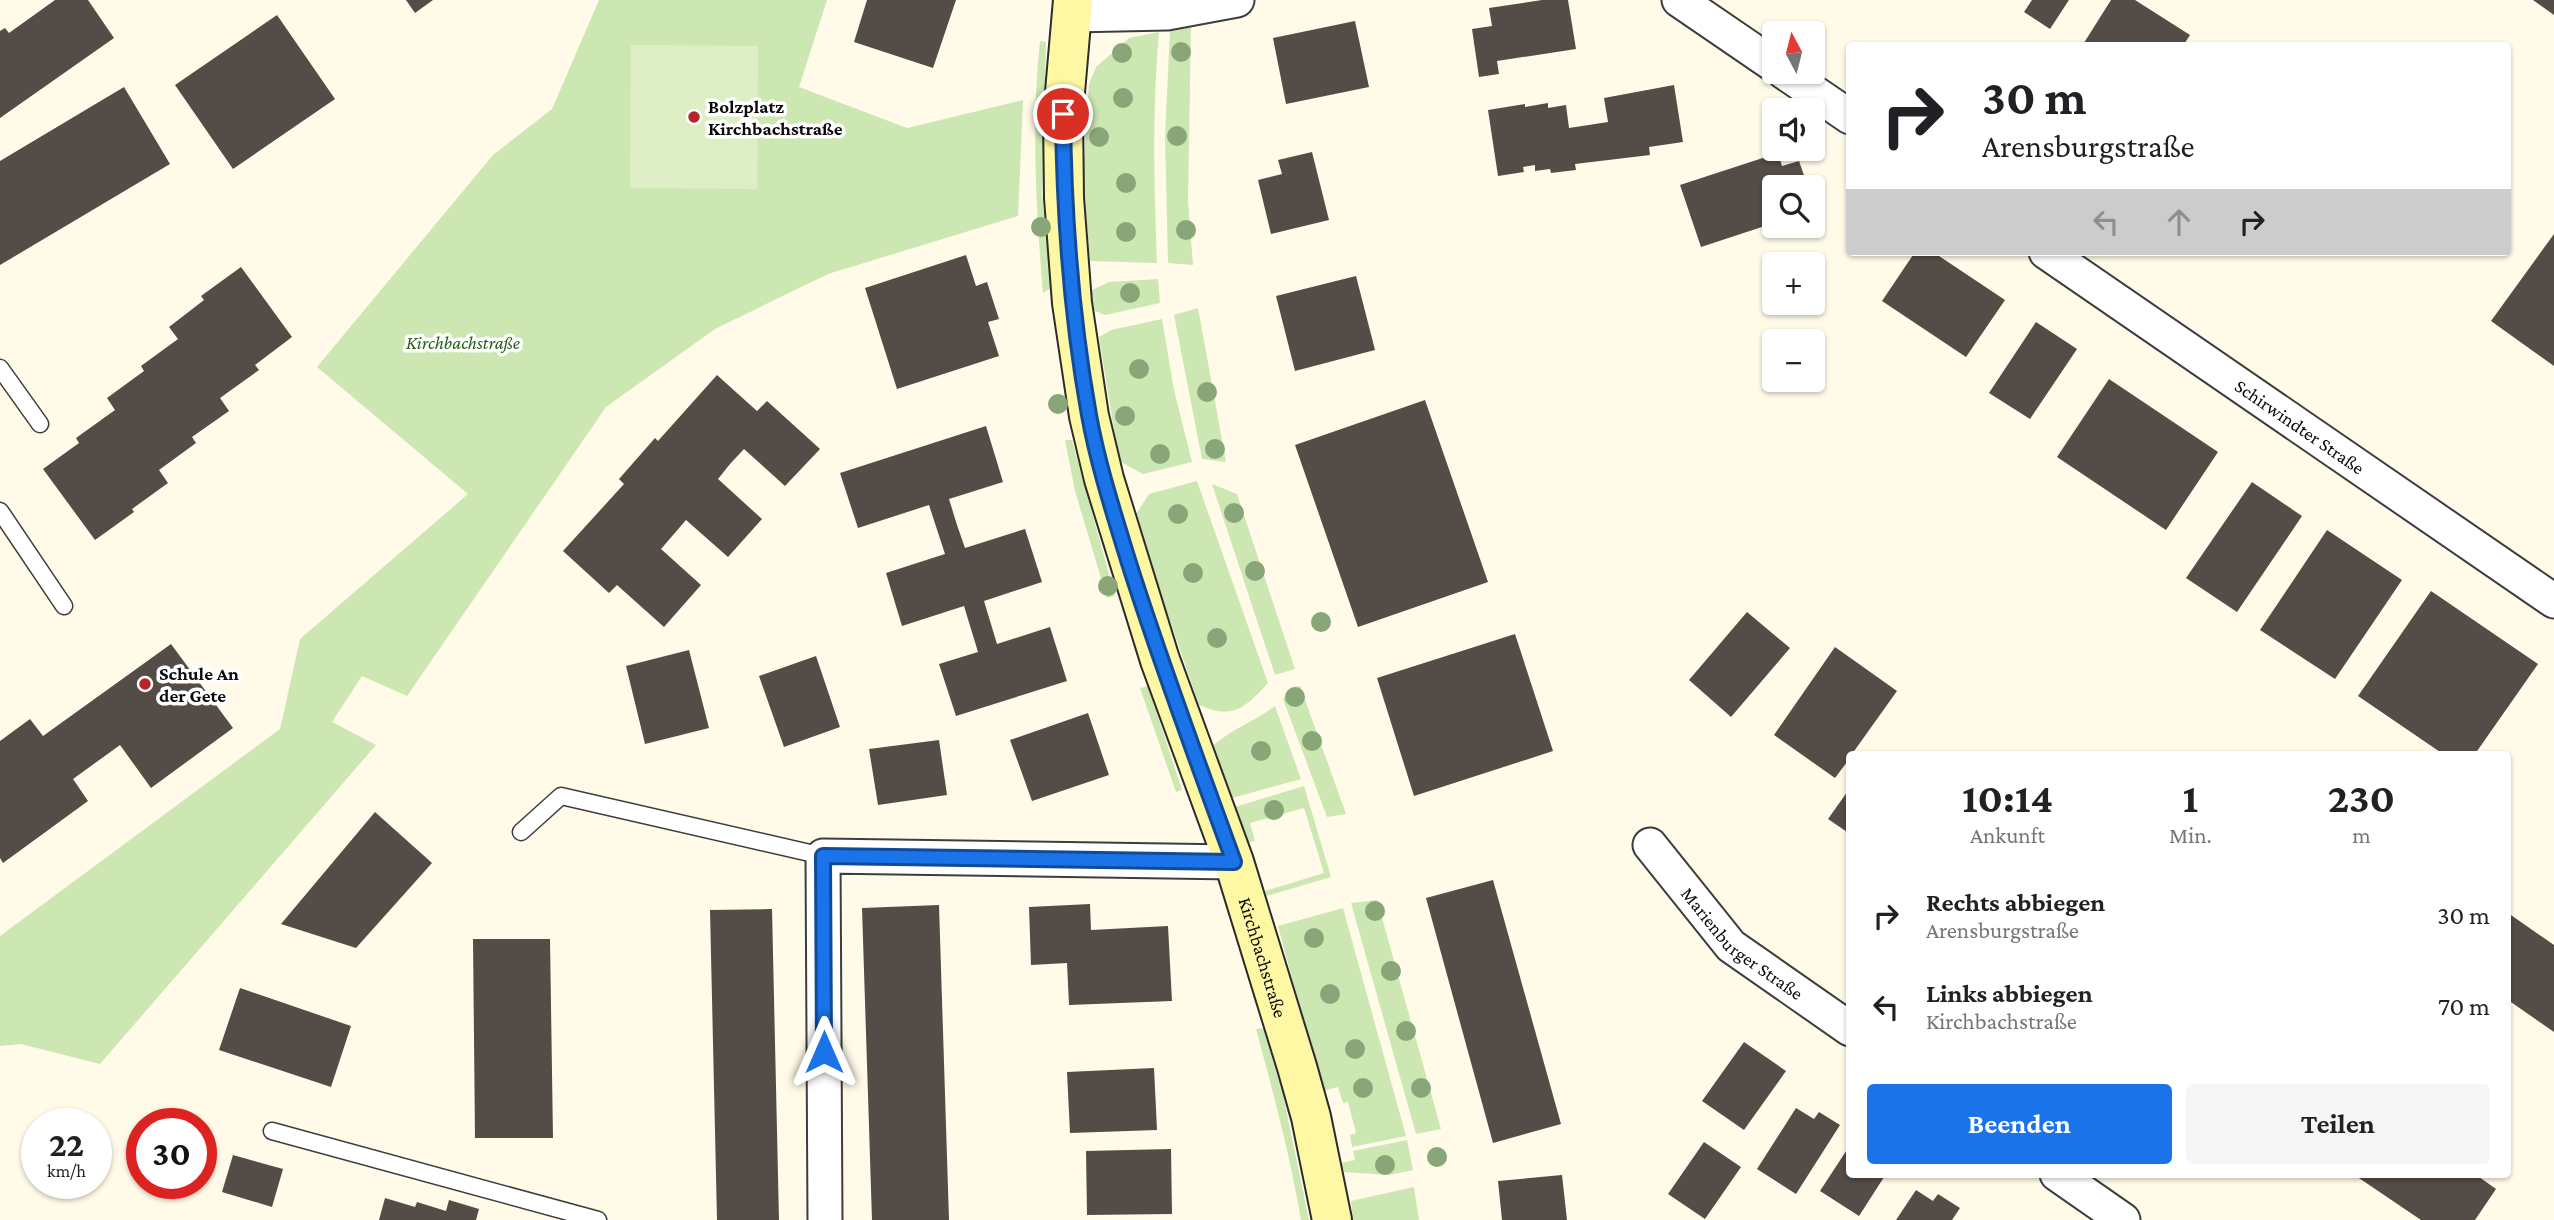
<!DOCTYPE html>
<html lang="de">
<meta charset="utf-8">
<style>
:root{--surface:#fff;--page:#f6f6f6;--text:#202124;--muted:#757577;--accent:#1a73e8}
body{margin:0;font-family:"Crimson Pro",serif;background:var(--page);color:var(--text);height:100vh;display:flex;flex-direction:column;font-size:26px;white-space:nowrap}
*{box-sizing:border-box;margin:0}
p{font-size:23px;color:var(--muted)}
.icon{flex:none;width:38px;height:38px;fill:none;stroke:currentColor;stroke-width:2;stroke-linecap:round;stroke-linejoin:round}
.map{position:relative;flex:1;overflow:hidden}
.side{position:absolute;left:1846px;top:751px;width:665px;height:427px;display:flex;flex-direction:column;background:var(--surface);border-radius:7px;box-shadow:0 2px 5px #0004}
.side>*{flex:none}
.hud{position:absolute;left:1846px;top:42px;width:665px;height:214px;border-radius:7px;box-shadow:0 2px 5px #0004;background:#fff;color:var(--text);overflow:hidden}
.needle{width:46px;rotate:353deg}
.tools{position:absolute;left:1762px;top:21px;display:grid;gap:14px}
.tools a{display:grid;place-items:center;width:63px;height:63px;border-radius:7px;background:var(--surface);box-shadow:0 2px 5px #0004;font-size:35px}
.speed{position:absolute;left:21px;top:1108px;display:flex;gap:14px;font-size:35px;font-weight:700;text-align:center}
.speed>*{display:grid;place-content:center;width:91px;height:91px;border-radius:50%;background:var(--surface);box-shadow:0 2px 5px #0004;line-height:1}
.speed small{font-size:18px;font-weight:400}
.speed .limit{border:10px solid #d22;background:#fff;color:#111}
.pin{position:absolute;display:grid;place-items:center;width:60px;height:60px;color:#fff;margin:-30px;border:4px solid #fff;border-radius:50%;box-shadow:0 2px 7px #0007}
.me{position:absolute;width:77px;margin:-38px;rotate:0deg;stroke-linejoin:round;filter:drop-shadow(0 0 5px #0008)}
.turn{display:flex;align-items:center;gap:24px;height:147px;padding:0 21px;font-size:32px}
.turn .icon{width:91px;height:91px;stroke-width:2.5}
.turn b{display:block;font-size:49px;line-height:60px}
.lanes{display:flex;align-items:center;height:66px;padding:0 21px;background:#0003;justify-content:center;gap:35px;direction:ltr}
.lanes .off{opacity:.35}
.eta{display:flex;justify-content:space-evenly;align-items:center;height:119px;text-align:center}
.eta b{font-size:42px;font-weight:700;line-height:49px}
.action{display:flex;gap:14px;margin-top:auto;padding:14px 21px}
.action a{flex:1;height:80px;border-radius:7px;background:var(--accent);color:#fff;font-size:28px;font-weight:700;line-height:80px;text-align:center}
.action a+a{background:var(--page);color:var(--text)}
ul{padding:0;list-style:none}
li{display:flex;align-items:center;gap:21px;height:91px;padding:0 21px}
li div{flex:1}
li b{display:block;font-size:26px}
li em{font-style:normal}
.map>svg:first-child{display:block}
.green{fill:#cde7b3}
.pitch{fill:#dfefc5}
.building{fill:#534c47}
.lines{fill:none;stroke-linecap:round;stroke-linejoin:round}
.service-casing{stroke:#3d3d3d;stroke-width:19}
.minor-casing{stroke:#3d3d3d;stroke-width:37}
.secondary-casing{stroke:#2c2c2c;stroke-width:42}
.service{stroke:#fff;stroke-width:16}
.minor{stroke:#fff;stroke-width:33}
.secondary{stroke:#fef7a3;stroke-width:38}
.tree{fill:#89a678}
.route-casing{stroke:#114b97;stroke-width:18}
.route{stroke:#1a73e8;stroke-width:12}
.poi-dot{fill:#b82528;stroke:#fff;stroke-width:2.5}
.labels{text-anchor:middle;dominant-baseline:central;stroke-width:7;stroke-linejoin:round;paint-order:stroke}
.poi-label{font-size:19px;font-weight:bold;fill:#0a0a0a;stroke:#fff;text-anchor:start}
.park-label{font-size:19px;font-style:italic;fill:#29601c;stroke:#fff}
.street-label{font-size:19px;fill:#0a0a0a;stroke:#fff}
</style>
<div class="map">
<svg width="2554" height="1220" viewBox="0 0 2554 1220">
<rect width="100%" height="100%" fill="#fffbe8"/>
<!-- green -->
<path class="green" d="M599,0H827L799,87L907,128L1023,100L1018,216L828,274L715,329L606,407L407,696L362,676L332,722L376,745L100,1064L21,1044L0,1046V936L280,729L300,639L468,494L317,367L493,155L552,109Z
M1191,26L1188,200L1193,265L1168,263L1165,136L1170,30Z
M1159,32C1152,109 1154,185 1157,263L1090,261L1083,176L1089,84L1096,67L1129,38Z
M1040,41L1046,42L1042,193L1051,288L1043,293C1036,209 1031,125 1040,41Z
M1158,279L1160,303L1105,315L1093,310L1090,291L1109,282Z
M1198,308L1226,462L1202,459L1174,315Z
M1162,319L1174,390L1192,462L1143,474L1119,461L1099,337L1111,330Z
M1065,440H1072L1115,596L1107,598L1075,491Z
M1197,481L1268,683C1245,708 1233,720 1199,705L1151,565L1136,514L1149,494Z
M1212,484L1237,494L1295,669L1275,675Z
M1148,686L1182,790L1176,792L1140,688Z
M1300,686L1346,814L1327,817L1283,699L1294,687Z
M1275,706L1301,779L1232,798L1213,746C1231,729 1255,721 1275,706Z
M1304,786L1331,877L1267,896L1265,891L1324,873L1304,808L1250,823L1255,841L1246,843L1235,807Z
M1377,900L1441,1129L1416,1134L1351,903Z
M1343,908L1406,1136L1352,1147L1350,1135L1356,1133L1348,1102L1343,1103L1338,1087L1322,1091L1278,926Z
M1263,1028L1283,1095L1309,1220H1301C1290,1155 1273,1092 1256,1029Z
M1407,1140L1413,1170L1389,1175L1344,1172L1341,1163L1355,1160L1353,1151Z
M1414,1187L1419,1220H1353L1351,1201Z"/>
<!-- pitch -->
<path class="pitch" d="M631,45L758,46L757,189L630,188Z"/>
<!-- building -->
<path class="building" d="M55,0H88L114,38L0,118V31L5,28L9,33Z
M406,0H433L415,13Z
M867,0H956L933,68L854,42Z
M1542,0H1568L1576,49L1497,61L1499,74L1479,77L1472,29L1492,26L1489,8Z
M2032,0H2069L2050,29L2024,12Z
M2111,0H2135L2190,35L2183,46H2082Z
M2533,0H2554V15Z
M277,15L335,99L233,169L175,85Z
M1355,21L1369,87L1286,104L1273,38Z
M1674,85L1683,142L1649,147L1650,155L1575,164L1576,170L1551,173L1550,169L1535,171V165L1523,167L1524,172L1498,176L1488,110L1525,104V107L1548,103V108L1566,105L1569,128L1608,122L1604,98Z
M124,87L170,164L0,265V161Z
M1312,152L1329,220L1271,234L1258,180L1282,174L1278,160Z
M1778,153L1782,166L1799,161L1808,187H1774V223L1701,247L1680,185Z
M2554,234V366L2491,321Z
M1915,252H1933L2005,300L1966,357L1882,301Z
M966,255L976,286L987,282L999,319L988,322L999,356L897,389L865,288Z
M241,267L292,337L255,365L259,370L220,398L229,411L192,437L196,443L159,470L168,483L132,509L134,512L95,540L43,469L79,443L76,438L115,410L107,398L144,371L141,366L178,339L169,327L204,300L201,296Z
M1356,276L1375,350L1295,371L1276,296Z
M2036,322L2077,349L2030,419L1989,393Z
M717,375L757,411L767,401L820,449L785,486L744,449L730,464L718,479L762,519L728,557L686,520L661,549L701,585L664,627L617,585L609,593L563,551L624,484L619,479L655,438L658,441Z
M2109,379L2218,452L2166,530L2057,457Z
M1425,400L1488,582L1358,627L1295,445Z
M986,426L1003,482L949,499L957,525L965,548L1025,529L1042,582L984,601L997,644L1050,627L1067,681L956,716L939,664L978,652L964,606L902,626L886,573L945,554L929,505L858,528L840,473Z
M2252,482L2302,516L2237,612L2186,578Z
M2327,530L2402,580L2335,679L2260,630Z
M2431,591L2538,664L2475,754H2443L2358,696Z
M1747,612L1790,648L1731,717L1689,680Z
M1515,634L1553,751L1414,796L1377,678Z
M171,644L233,728L151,788L120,745L73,779L88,801L3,863L0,858V741L30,719L43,736Z
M1835,647L1897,691L1852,754H1850V758L1835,778L1774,735Z
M689,650L709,728L645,744L626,666Z
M816,656L840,727L784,747L759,676Z
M1088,713L1109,775L1032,801L1010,740Z
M939,740L947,795L878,805L869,749Z
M1850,788V834L1828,819Z
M375,812L432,863L356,948L281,924Z
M1493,880L1561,1124L1493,1143L1426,898Z
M1090,904L1091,930L1168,926L1172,1001L1069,1005L1067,963L1031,965L1029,907Z
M939,905L949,1220H872L862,908Z
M772,909L779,1220H717L710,910Z
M2508,913L2554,945V1032L2508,1000Z
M473,939H550L553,1138H475Z
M240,988L351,1026L331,1087L219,1050Z
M1744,1042L1786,1071L1744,1130L1702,1101Z
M1154,1068L1157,1130L1070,1133L1067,1072Z
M1796,1108L1814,1119L1819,1112L1840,1125L1796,1194L1757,1169Z
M1704,1142L1741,1167L1705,1219L1668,1194Z
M1850,1145V1174H1886L1859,1216L1820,1191Z
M1171,1149L1172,1214L1087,1215L1086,1151Z
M233,1155L283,1169L272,1207L222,1192Z
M2353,1174H2475L2496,1189L2475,1220H2421Z
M1562,1175L1567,1220H1502L1498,1181Z
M1916,1190L1933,1201L1938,1194L1960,1208L1952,1220H1896Z
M385,1198L415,1207L417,1202L446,1211L449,1200L479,1209L476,1220H379Z"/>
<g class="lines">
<defs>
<path id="service" d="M0,368L40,424
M0,511L64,606
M521,832L561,796L823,856
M272,1131L598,1220"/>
<g id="minor">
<path d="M1679,0L1774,65"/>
<path d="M1072,15L1167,13L1237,0"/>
<path d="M1784,72L1850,117"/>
<path id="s1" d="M2046,252L2554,601"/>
<path id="s2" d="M1650,845L1731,946L1850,1029"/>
<path d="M2057,1174L2123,1220"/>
<path d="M825,1220L823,856L1234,862"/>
</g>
<g id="secondary">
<path id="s3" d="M1073,0L1063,115L1064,198L1072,303L1089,416L1104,479L1160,660L1234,862L1297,1067L1311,1117L1332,1220"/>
</g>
</defs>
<!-- service casing -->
<use href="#service" class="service-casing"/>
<!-- minor casing -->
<use href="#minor" class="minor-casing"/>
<!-- secondary casing -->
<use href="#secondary" class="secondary-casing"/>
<!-- service -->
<use href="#service" class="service"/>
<!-- minor -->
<use href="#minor" class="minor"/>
<!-- secondary -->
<use href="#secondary" class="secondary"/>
</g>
<!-- trees -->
<g class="tree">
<circle cx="1181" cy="52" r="10"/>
<circle cx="1122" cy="53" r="10"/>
<circle cx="1123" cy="98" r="10"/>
<circle cx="1177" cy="136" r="10"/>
<circle cx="1099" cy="137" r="10"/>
<circle cx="1126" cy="183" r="10"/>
<circle cx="1041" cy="227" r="10"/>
<circle cx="1186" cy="230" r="10"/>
<circle cx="1126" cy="232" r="10"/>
<circle cx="1130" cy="293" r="10"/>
<circle cx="1139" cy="369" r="10"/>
<circle cx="1207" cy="392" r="10"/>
<circle cx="1058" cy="404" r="10"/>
<circle cx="1125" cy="416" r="10"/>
<circle cx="1215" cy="449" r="10"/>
<circle cx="1160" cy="454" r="10"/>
<circle cx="1234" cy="513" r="10"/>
<circle cx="1178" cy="514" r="10"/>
<circle cx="1255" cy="571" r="10"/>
<circle cx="1193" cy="573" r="10"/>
<circle cx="1108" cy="586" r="10"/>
<circle cx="1321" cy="622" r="10"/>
<circle cx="1217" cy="638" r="10"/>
<circle cx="1295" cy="697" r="10"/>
<circle cx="1312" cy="741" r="10"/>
<circle cx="1261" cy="751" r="10"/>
<circle cx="1274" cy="810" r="10"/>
<circle cx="1375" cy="911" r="10"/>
<circle cx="1314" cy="938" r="10"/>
<circle cx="1391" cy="971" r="10"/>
<circle cx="1330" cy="994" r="10"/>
<circle cx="1406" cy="1031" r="10"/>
<circle cx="1355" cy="1049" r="10"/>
<circle cx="1363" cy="1088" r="10"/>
<circle cx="1421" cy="1088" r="10"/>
<circle cx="1437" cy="1157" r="10"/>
<circle cx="1385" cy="1165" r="10"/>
</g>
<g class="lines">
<defs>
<path id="route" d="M824,1052L823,856L1234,862C1198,763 1161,664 1129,563C1114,514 1098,465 1089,415C1071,315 1064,215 1063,114"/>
</defs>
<!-- route casing -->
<use href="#route" class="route-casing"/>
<!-- route -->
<use href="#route" class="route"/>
</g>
<!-- markers -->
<g class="poi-dot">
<circle cx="694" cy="117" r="7"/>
<circle cx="145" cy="684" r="7"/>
</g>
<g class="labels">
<!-- poi labels -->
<g class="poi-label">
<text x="708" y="106">Bolzplatz<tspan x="708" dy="22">Kirchbachstraße</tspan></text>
<text x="159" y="673">Schule An<tspan x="159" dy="22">der Gete</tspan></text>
</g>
<!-- park labels -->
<g class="park-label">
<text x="463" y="342">Kirchbachstraße</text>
</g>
<!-- street labels -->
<g class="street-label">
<text stroke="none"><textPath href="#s1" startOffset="308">Schirwindter Straße</textPath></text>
<text stroke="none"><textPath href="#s2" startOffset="136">Marienburger Straße</textPath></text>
<text stroke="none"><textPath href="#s3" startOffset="987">Kirchbachstraße</textPath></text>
</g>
</g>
</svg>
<div class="tools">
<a><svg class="needle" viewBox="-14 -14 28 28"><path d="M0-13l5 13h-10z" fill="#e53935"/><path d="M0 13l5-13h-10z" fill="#757577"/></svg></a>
<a><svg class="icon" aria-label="sound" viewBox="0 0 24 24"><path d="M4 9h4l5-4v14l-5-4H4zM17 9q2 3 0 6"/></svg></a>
<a><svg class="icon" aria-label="search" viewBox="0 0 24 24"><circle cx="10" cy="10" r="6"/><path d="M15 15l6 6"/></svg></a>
<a>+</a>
<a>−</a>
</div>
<div class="speed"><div>22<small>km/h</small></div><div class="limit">30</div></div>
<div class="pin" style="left:1063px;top:114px;background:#d93025"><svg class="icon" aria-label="arrive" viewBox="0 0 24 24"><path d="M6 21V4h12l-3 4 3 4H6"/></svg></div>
<svg class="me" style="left:824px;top:1052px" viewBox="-20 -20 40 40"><path d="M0-17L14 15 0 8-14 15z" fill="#1a73e8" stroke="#fff" stroke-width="4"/></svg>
<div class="hud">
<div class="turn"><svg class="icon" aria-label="right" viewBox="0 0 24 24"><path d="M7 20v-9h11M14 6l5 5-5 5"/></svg><div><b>30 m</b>Arensburgstraße</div></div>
<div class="lanes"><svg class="icon off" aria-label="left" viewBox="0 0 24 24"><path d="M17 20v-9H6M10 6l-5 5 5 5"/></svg><svg class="icon off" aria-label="ahead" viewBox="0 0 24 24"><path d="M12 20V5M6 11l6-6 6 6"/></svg><svg class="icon" aria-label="right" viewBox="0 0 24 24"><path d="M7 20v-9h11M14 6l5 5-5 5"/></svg></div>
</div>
<section class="side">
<div class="eta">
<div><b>10:14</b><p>Ankunft</p></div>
<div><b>1</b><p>Min.</p></div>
<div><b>230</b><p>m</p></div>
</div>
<ul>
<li><svg class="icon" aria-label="right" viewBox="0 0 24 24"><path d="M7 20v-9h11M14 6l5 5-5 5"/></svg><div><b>Rechts abbiegen</b><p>Arensburgstraße</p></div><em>30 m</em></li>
<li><svg class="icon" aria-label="left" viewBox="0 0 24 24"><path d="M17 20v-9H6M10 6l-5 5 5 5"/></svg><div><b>Links abbiegen</b><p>Kirchbachstraße</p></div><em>70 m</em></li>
</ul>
<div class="action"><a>Beenden</a><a>Teilen</a></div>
</section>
</div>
